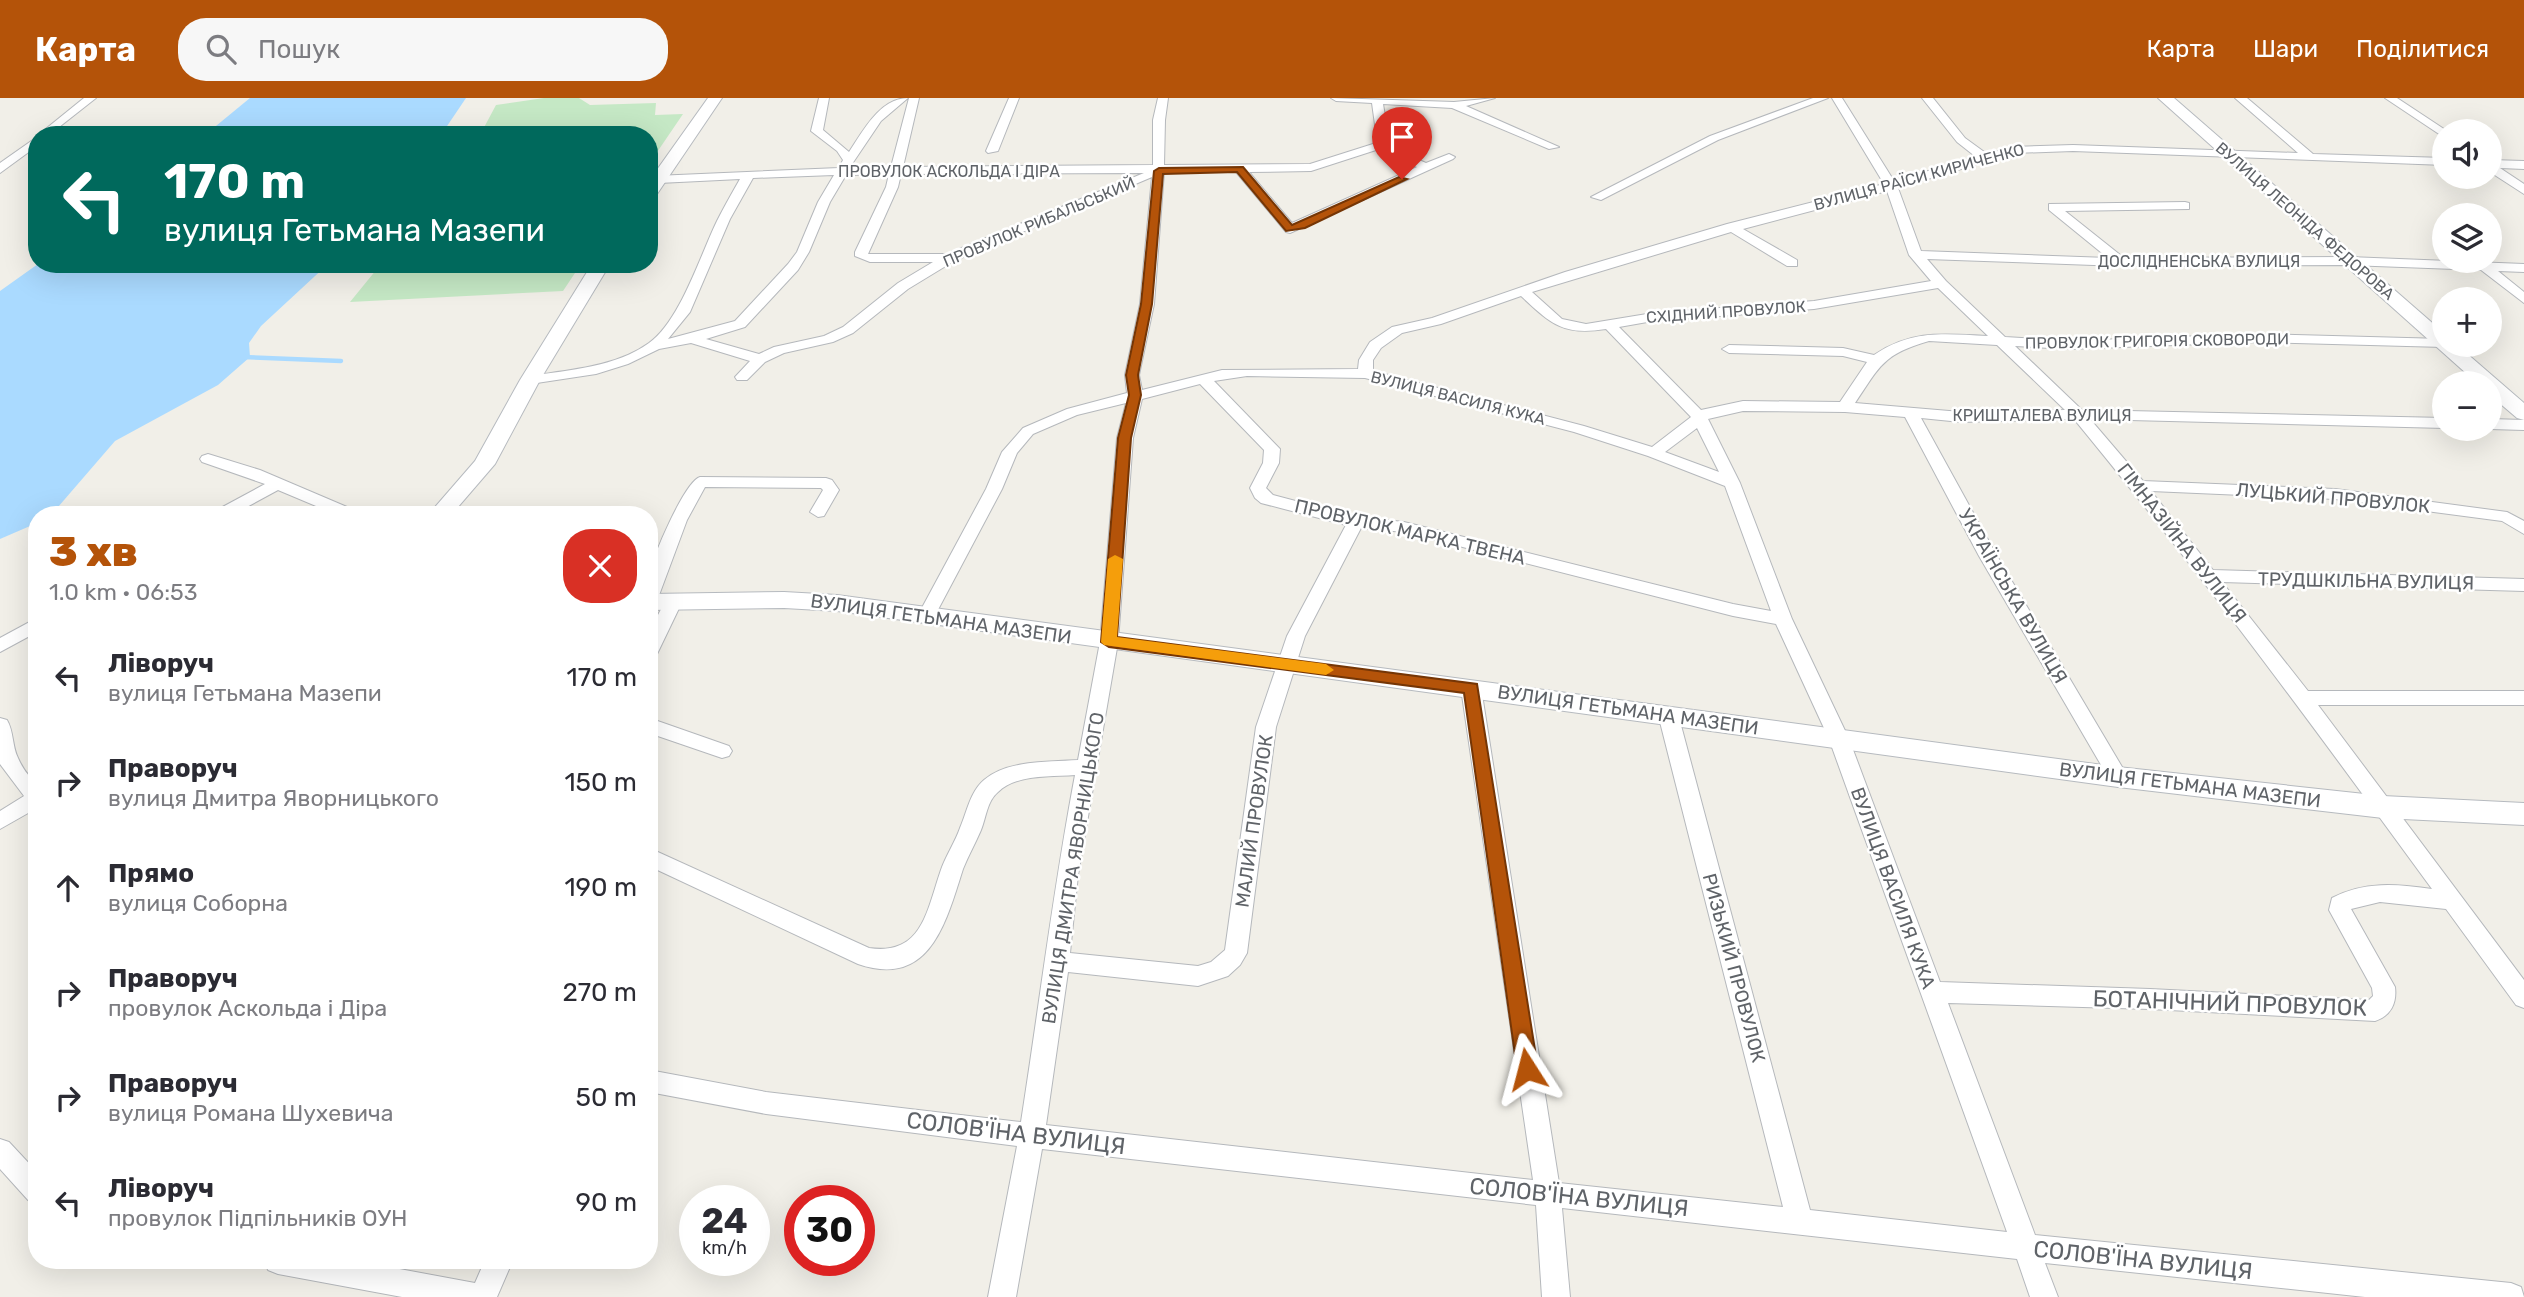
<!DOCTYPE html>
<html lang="uk">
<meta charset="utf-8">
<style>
:root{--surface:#fff;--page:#f7f7f7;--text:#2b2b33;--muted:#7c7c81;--accent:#b45309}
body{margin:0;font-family:Rubik,sans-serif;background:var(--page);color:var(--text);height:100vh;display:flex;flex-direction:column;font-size:26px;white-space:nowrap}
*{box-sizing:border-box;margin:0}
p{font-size:23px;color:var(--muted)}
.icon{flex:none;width:38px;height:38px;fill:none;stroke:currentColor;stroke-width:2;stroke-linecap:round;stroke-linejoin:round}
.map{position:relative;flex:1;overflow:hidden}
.details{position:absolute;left:28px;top:408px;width:630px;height:763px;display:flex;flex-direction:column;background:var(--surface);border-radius:28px;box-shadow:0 7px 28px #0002}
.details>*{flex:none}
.banner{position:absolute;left:28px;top:28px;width:630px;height:147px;border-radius:28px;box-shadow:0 7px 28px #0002;background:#00695c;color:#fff;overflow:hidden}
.controls{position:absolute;left:2432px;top:21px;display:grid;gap:14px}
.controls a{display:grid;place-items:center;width:70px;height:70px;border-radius:50%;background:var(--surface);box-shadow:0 7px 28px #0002;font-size:35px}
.speed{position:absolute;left:679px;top:1087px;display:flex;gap:14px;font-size:35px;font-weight:700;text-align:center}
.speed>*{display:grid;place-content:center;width:91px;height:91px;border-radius:50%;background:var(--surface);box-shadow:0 7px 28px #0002;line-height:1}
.speed small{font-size:18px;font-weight:400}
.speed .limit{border:10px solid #d22;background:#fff;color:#111}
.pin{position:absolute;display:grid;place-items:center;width:60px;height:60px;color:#fff;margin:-72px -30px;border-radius:50% 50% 50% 0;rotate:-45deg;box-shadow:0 0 7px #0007}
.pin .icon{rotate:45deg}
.me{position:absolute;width:77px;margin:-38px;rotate:351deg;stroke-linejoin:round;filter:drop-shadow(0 0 5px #0008)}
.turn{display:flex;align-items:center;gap:24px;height:147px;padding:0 21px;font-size:32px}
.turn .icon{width:91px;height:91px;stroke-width:2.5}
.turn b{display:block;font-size:49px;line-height:60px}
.round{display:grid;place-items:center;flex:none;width:74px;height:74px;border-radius:28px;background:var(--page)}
.summary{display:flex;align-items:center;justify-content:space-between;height:119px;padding:0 21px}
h1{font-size:42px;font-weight:800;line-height:52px;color:var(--accent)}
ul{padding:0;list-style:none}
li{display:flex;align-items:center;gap:21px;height:105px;padding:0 21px}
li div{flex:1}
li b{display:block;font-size:26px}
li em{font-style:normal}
header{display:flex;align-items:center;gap:42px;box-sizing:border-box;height:98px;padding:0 35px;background:var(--accent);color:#fff}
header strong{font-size:33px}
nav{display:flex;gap:38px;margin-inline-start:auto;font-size:24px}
.search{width:490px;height:63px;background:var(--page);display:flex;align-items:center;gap:18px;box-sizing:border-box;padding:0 24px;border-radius:28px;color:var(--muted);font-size:26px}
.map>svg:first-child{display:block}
.green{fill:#c5e8c5}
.water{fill:#aadaff}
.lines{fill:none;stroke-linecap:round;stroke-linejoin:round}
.stream{stroke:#aadaff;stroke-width:4.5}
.street-casing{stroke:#b5b8bc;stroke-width:2}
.secondary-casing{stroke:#b6babf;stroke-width:2}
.street{fill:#fff;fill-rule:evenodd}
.secondary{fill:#fff;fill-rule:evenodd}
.route{fill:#b45309;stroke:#753606;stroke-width:2}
.slow{fill:#f59e0b}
.labels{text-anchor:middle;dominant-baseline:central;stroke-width:5;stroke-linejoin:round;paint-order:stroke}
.far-street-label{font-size:16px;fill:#5f6368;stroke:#fff}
.street-label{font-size:19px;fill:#5f6368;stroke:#fff}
.near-street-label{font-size:23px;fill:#5f6368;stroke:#fff}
</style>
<header>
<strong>Карта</strong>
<div class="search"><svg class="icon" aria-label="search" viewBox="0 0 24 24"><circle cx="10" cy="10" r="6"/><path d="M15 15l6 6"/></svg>Пошук</div>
<nav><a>Карта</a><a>Шари</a><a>Поділитися</a></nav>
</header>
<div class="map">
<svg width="2524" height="1199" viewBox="0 0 2524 1199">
<rect width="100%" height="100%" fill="#f1efe8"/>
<!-- green -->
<path class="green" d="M544,0H579L590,7L656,5L655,17L683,16L649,66V37H480L496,7Z
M381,166H581L563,193L350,204Z"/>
<!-- water -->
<path class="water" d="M250,0H466L441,37H205Z
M38,166H328L261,228L249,245L250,259L218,287L115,343L52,416H37V425L0,441V193Z"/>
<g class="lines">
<!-- stream -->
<path class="stream" d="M243,259L341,263"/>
<defs>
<path id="street" d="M84,0H96L49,37L37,38Z
M819,0H829L823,32L849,54C863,33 880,0 908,0L881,23L850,69H891L909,0H919L903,69L1153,67V22L1158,0H1168L1165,22L1164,67L1310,66L1373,46L1377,41L1372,5L1336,3L1331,0L1454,4L1495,0L1466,8L1559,49L1549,51L1452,10L1383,6L1389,42L1384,47L1426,65L1449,56L1455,59L1453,61L1290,135L1286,134L1236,74H1164L1154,206L1139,277L1142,292L1222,272L1358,271L1359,262L1370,244L1392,229L1432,220L1565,174L1727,126L1884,86L1832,0H1842L1894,83L1976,59L1957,44L1922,0H1933L1965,40L1987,56L2013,49L2073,47L2298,55L2235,0H2247L2313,56L2445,60V67L2073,53L2014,55L1898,90L1921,153L2108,160L2049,112V106L2185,104L2189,105V111L2065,113L2124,160L2349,159L2524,166V174L2498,173L2524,194V205L2481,172L2349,167L2121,168L1927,161L1946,183L2005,239L2069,243L2256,236L2444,241L2445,247H2450L2444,249L2256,244L2069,251L2015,248L2082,312L2445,320V330L2090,321L2143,383L2335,391L2507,414L2524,423V436L2502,423L2335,401L2151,393L2213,472L2524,481V493L2222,484L2308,593H2524V607H2318L2524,882V910L2516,907L2446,811L2380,804L2351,811L2395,889C2397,905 2391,918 2375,923L2150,911L1948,905L2035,1137L2511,1185L2521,1189L2524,1199H2365L2045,1165L2058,1199H2030L2017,1161L1562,1110L1570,1199H1542L1536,1107L1042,1051L1016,1199H988L1017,1048L766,1016L649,994V972L766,994L1021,1024C1039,909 1053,793 1075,677C1051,679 1016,676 998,694C987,703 986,720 981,732C975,746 968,758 963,771C946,824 930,891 858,866L649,768V750L869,850C924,858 927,810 942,769C947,756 955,744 960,730C967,714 970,694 984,682C1007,662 1049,664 1078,662L1100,544L1117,340L1126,305L1077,317L1033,336L1017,355L1002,391L932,523L926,525L917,519L986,391L1002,354L1023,330L1067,311L1127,295L1125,277L1140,206L1152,79L954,163L908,191L853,235L833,244L784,255L765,264L747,282H737L735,279L750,263L691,245L659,251L628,266L596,276L530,286L523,282L530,278C569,272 616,269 649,245C680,223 700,158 717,123C724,109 732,95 740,81L659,85L653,81L655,78L839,70L843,62L837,53L811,33ZM1376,52L1417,69L1292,125L1249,74L1311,73ZM1144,75L947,156H868L898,89L901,76ZM889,76L886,89L855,154V158L870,164H933L898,185L843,229L824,238L774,249L759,256L706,241L745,229L798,172L809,154L830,104L846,77ZM834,77L818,104L797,154L788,166L735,223L668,241L690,214L730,121L753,80ZM1887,93L1909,157L1931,183L1814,203L1653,215L1586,226L1562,221L1532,194L1731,134L1787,168H1797V162L1743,131ZM1938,190L1988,238C1944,236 1912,231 1874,257L1843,250L1729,247L1722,251L1729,255L1843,258L1867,264L1840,304L1743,303L1701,312L1619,229L1653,223L1814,211ZM1521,198C1551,226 1563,238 1606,231L1691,319L1652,349L1584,328L1373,273V262L1381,250L1402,235L1441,226ZM1929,243L1997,247L2065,312L1961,314L1855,305C1880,268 1883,256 1929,243ZM1247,278L1365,280L1574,334L1648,358L1725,388L1771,513L1733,506L1404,424L1356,419L1273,397L1266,390L1279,365L1280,351L1214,283ZM1200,286L1264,352L1263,365L1250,390L1255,400L1261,405L1346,427L1287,538L1256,629L1225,852L1211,864L1198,868L1070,855L1078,777L1118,544L1133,340L1142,301ZM1743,313L1845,314L1905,319L1979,458L2111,684L2118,687L2125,684L2128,679L1997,458L1921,320L1961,324L2074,321C2199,473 2316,632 2432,791C2396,786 2365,783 2332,800L2329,812L2372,890L2373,898L2369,902L2150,891L1940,884L1849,641L1792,521L1740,385L1708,321ZM1697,330L1719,374L1665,354ZM1361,430L1404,434L1733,518L1776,526L1829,641L2007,1134L1810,1112L1678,616L1675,611H1661L1658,616L1783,1109L1559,1085L1481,590L1478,585H1464L1461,590L1533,1082L1046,1027L1068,874L1198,888L1228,878L1240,867L1247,855L1276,629L1305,538Z
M1009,0H1019L998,53L988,55L986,53Z
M1813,0H1828L1718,42L1601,102L1591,99L1710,38Z
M2385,0H2397L2447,33H2445V40Z
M37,39V48L0,75V65Z
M2490,62L2524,63V71L2500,70L2524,86V96L2490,74Z
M2490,321L2524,322V332L2490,331Z
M208,356L260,372L354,412L356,416H335L278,392L234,416H215L217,412L265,386L202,364L200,361L202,358Z
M700,379L826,380L832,382L839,392L824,418L818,419L810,414L823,392L821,390L705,389L687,422L658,500L649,506C649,497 648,486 649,477C652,460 685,383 700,379Z
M674,496L683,502L658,554L656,558L649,560V534L668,498Z
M37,520V534L0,554V540Z
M0,620L7,622C14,634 12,648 18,660C30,687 37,674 37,710L0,731V713L24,698L0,666Z
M649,620L729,648L732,653L729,658L722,660L649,635Z
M0,1041L9,1044L37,1074V1106L28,1102L0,1071Z
M264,1162H351L475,1185L485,1162H513L497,1199H402L278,1176L268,1172Z"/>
<path id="secondary" d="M708,0H722L655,99L649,100V83Z
M2158,0H2174L2445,236V247H2457L2524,305V322L2517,320L2490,297V285H2477Z
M592,166H610L540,282L495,366L452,416H429L475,363L520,282Z
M784,494L837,497L2118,669L2383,698L2524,705V727L2383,720L2118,689L837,513L784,510L649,512V496Z"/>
</defs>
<!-- street casing -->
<use href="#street" class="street-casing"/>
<!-- secondary casing -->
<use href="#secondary" class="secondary-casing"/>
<!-- street -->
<use href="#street" class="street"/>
<!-- secondary -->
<use href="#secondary" class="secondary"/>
</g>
<!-- route -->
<path class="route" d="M1243,69L1292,127L1399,79L1407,81L1305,130L1286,133L1237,74L1163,76L1152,206L1138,277L1141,297L1131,340L1117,539L1477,586L1538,971L1535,977L1527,980L1520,977L1517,971L1464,595L1109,549L1101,544L1118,340L1129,297L1126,277L1141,206L1154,73L1159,70Z"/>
<!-- slow -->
<path class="slow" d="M1115,457L1123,461L1117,539L1326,566L1334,572L1326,577L1104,547L1101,544L1108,461Z"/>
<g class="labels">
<!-- far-street labels -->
<g class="far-street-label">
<text x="949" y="73">ПРОВУЛОК АСКОЛЬДА І ДІРА</text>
<text transform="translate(1919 79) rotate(-15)">ВУЛИЦЯ РАЇСИ КИРИЧЕНКО</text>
<text transform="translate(2305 123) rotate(41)">ВУЛИЦЯ ЛЕОНІДА ФЕДОРОВА</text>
<text transform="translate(1039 124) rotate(-23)">ПРОВУЛОК РИБАЛЬСЬКИЙ</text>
<text x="2199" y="163">ДОСЛІДНЕНСЬКА ВУЛИЦЯ</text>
<text transform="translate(1726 214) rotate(-4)">СХІДНИЙ ПРОВУЛОК</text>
<text transform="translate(2157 243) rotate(-1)">ПРОВУЛОК ГРИГОРІЯ СКОВОРОДИ</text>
<text transform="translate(1458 300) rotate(14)">ВУЛИЦЯ ВАСИЛЯ КУКА</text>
<text x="2042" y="317">КРИШТАЛЕВА ВУЛИЦЯ</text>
</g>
<!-- street labels -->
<g class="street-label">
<text transform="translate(2333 400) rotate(5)">ЛУЦЬКИЙ ПРОВУЛОК</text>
<text transform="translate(1410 434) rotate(13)">ПРОВУЛОК МАРКА ТВЕНА</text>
<text transform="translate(2182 445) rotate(52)">ГІМНАЗІЙНА ВУЛИЦЯ</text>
<text transform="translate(2366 483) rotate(1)">ТРУДШКІЛЬНА ВУЛИЦЯ</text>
<text transform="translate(2013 498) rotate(60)">УКРАЇНСЬКА ВУЛИЦЯ</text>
<text transform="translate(941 521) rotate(8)">ВУЛИЦЯ ГЕТЬМАНА МАЗЕПИ</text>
<text transform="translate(1628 612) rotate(8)">ВУЛИЦЯ ГЕТЬМАНА МАЗЕПИ</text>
<text transform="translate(2190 687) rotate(7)">ВУЛИЦЯ ГЕТЬМАНА МАЗЕПИ</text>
<text transform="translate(1254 723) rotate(-82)">МАЛИЙ ПРОВУЛОК</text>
<text transform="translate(1073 770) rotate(-81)">ВУЛИЦЯ ДМИТРА ЯВОРНИЦЬКОГО</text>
<text transform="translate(1893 790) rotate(70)">ВУЛИЦЯ ВАСИЛЯ КУКА</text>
<text transform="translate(1734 870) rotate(75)">РИЗЬКИЙ ПРОВУЛОК</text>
</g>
<!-- near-street labels -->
<g class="near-street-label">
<text transform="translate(2230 905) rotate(2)">БОТАНІЧНИЙ ПРОВУЛОК</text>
<text transform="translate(1016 1035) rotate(7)">СОЛОВ'ЇНА ВУЛИЦЯ</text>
<text transform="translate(1579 1099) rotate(6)">СОЛОВ'ЇНА ВУЛИЦЯ</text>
<text transform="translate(2143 1162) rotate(6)">СОЛОВ'ЇНА ВУЛИЦЯ</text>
</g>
</g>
</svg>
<div class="controls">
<a><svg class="icon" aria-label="sound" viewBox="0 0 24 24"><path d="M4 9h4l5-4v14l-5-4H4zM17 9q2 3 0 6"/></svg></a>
<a><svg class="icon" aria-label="layers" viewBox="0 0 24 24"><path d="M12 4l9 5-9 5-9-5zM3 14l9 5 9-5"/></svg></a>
<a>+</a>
<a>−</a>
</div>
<div class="speed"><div>24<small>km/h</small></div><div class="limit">30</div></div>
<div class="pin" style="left:1402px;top:81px;background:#d93025"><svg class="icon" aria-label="arrive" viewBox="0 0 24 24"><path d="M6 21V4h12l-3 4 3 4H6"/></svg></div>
<svg class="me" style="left:1527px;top:971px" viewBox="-20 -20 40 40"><path d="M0-17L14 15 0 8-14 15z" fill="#b45309" stroke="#fff" stroke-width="4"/></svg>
<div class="banner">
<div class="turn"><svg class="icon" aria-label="left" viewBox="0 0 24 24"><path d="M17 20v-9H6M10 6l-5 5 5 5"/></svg><div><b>170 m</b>вулиця Гетьмана Мазепи</div></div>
</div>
<section class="details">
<div class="summary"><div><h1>3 хв</h1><p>1.0 km · 06:53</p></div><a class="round" style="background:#d93025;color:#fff"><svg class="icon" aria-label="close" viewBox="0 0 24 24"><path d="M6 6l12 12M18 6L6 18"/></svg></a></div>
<ul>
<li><svg class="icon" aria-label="left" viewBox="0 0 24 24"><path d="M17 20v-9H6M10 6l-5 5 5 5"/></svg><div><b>Ліворуч</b><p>вулиця Гетьмана Мазепи</p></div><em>170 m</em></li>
<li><svg class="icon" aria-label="right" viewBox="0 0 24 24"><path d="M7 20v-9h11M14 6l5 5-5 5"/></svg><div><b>Праворуч</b><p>вулиця Дмитра Яворницького</p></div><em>150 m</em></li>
<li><svg class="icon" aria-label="ahead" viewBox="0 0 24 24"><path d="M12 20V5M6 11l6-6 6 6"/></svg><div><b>Прямо</b><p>вулиця Соборна</p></div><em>190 m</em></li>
<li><svg class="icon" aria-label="right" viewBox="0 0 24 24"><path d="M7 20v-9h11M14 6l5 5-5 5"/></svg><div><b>Праворуч</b><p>провулок Аскольда і Діра</p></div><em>270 m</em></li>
<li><svg class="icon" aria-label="right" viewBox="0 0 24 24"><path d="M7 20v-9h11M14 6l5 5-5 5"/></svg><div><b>Праворуч</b><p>вулиця Романа Шухевича</p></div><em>50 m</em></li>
<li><svg class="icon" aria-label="left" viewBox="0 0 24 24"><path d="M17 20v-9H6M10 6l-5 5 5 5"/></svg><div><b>Ліворуч</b><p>провулок Підпільників ОУН</p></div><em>90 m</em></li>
</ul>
</section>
</div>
